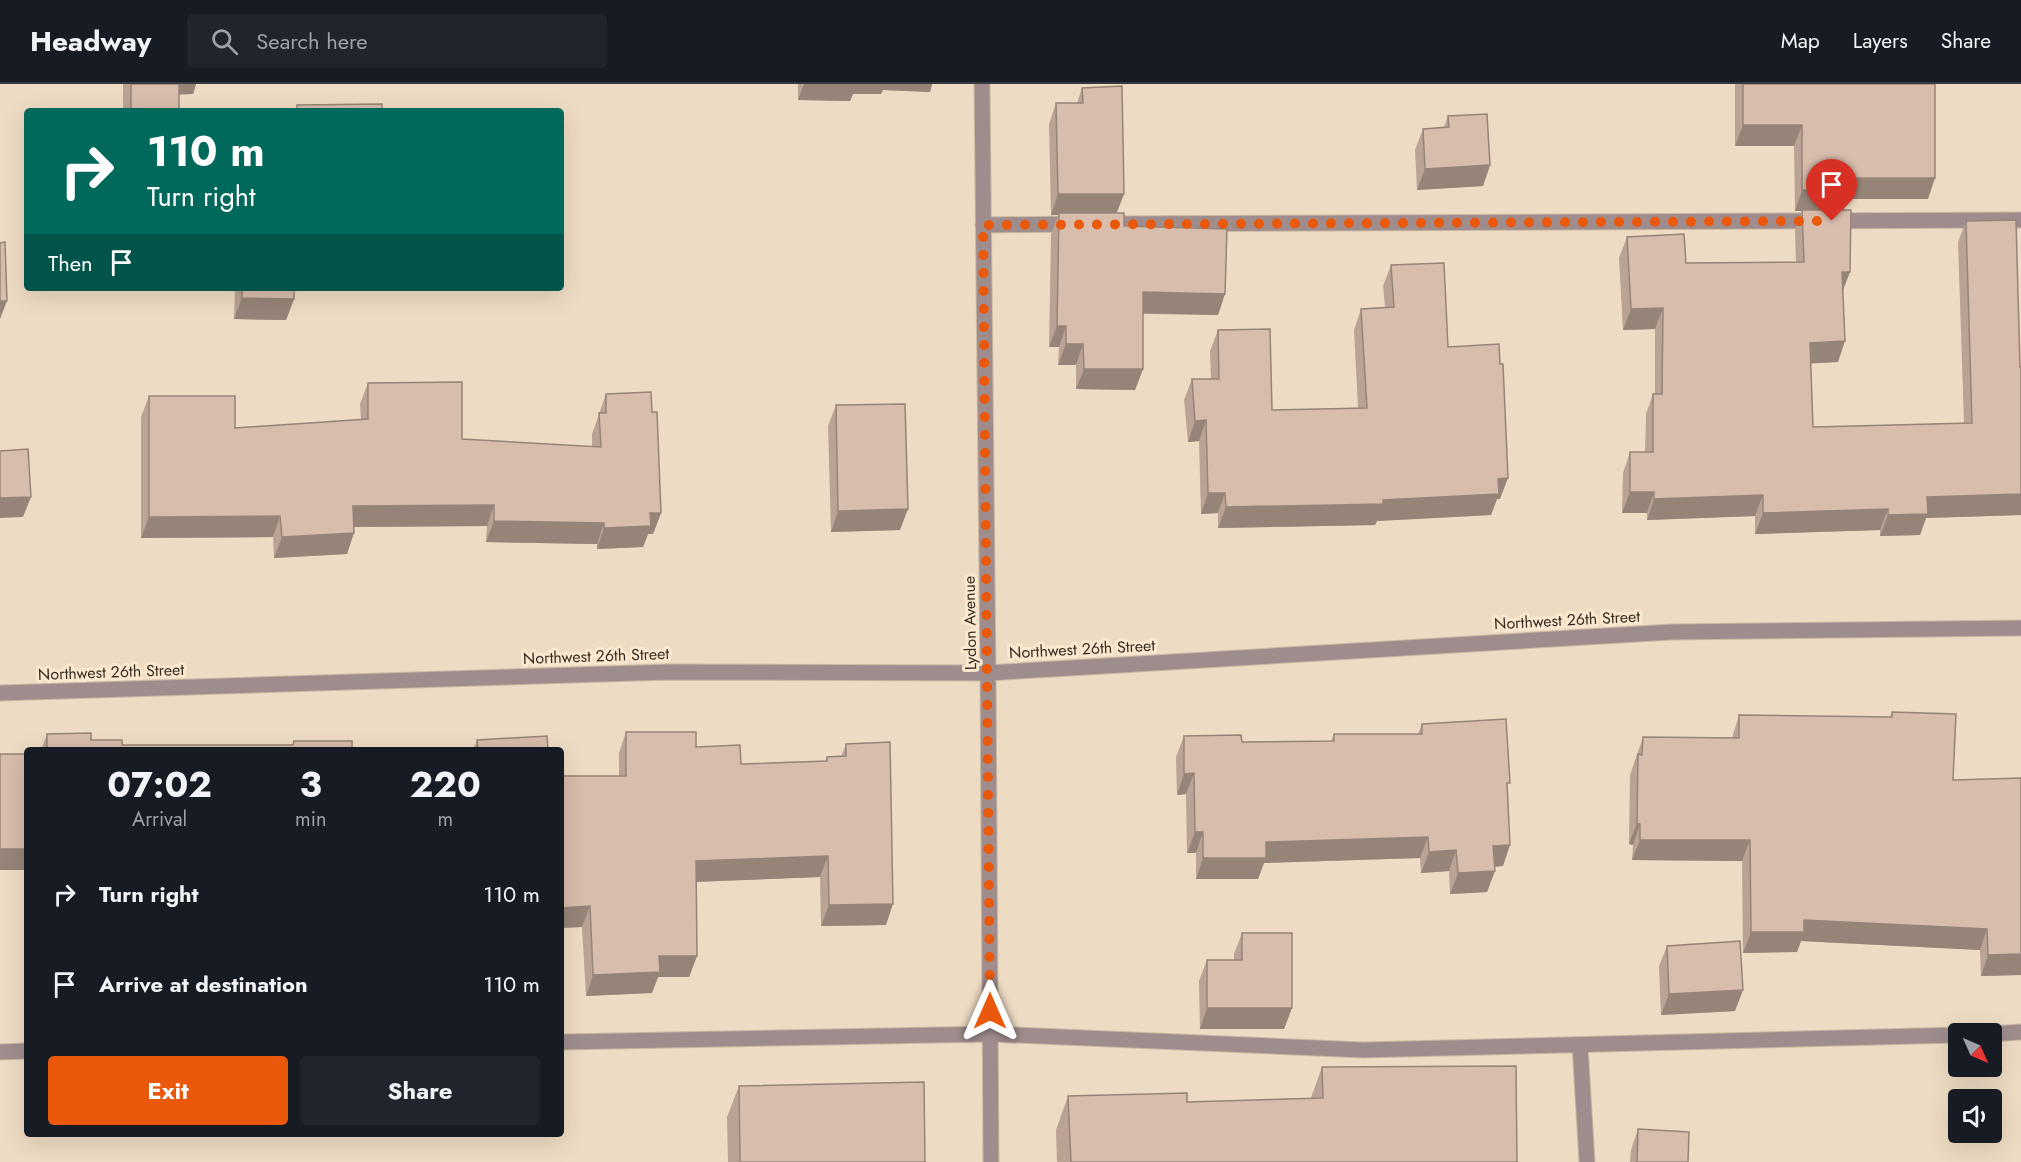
<!DOCTYPE html>
<style>
:root{--surface:#171b24;--page:#20242c;--text:#f1f3f6;--muted:#9ea1a6;--line:#363941;--accent:#ea580c}
body{margin:0;font-family:Jost,sans-serif;background:var(--page);color:var(--text);height:100vh;display:flex;flex-direction:column;font-size:22px;white-space:nowrap}
*{box-sizing:border-box;margin:0}
p{font-size:20px;color:var(--muted)}
.icon{flex:none;width:33px;height:33px;fill:none;stroke:currentColor;stroke-width:2;stroke-linecap:round;stroke-linejoin:round}
.map{position:relative;flex:1;overflow:hidden}
.sheet{position:absolute;left:24px;top:663px;width:540px;height:390px;display:flex;flex-direction:column;background:var(--surface);border-radius:6px;box-shadow:0 6px 24px #0002}
.sheet>*{flex:none}
.banner{position:absolute;left:24px;top:24px;width:540px;height:183px;border-radius:6px;box-shadow:0 6px 24px #0002;background:#00695c;color:#fff;overflow:hidden}
.needle{width:39px;rotate:135deg}
.fabs{position:absolute;left:1948px;top:939px;display:grid;gap:12px}
.fabs a{display:grid;place-items:center;width:54px;height:54px;border-radius:6px;background:var(--surface);box-shadow:0 6px 24px #0002;font-size:30px}
.pin{position:absolute;display:grid;place-items:center;width:51px;height:51px;color:#fff;margin:-62px -26px;border-radius:50% 50% 50% 0;rotate:-45deg;box-shadow:0 0 6px #0007}
.pin .icon{rotate:45deg}
.me{position:absolute;width:66px;margin:-33px;rotate:0deg;stroke-linejoin:round;filter:drop-shadow(0 0 4px #0008)}
.turn{display:flex;align-items:center;gap:21px;height:126px;padding:0 24px;font-size:27px}
.turn .icon{width:78px;height:78px;stroke-width:2.5}
.turn b{display:block;font-size:42px;line-height:51px}
.then{display:flex;align-items:center;height:57px;padding:0 24px;background:#0003;gap:12px;font-size:22px}
.eta{display:flex;justify-content:space-evenly;align-items:center;height:102px;text-align:center}
.eta b{font-size:36px;font-weight:700;line-height:42px}
.button{display:flex;gap:12px;margin-top:auto;padding:12px 24px}
.button a{flex:1;height:69px;border-radius:6px;background:var(--accent);color:#fff;font-size:24px;font-weight:700;line-height:69px;text-align:center}
.button a+a{background:var(--page);color:var(--text)}
ul{padding:0;list-style:none}
li{display:flex;align-items:center;gap:18px;height:90px;padding:0 24px}
li div{flex:1}
li b{display:block;font-size:22px}
li em{font-style:normal}
header{display:flex;align-items:center;gap:36px;box-sizing:border-box;height:84px;padding:0 30px;background:var(--surface);border-bottom:2px solid var(--line)}
header strong{font-size:28px}
nav{display:flex;gap:33px;margin-inline-start:auto;font-size:21px}
.search{width:420px;height:54px;background:var(--page);display:flex;align-items:center;gap:15px;box-sizing:border-box;padding:0 21px;border-radius:6px;color:var(--muted);font-size:22px}
.map>svg:first-child{display:block}
.lines{fill:none;stroke-linecap:round;stroke-linejoin:round}
.service-casing{stroke:#c9b8a3;stroke-width:17}
.minor-casing{stroke:#c9b8a3;stroke-width:17}
.service{stroke:#9f8d8d;stroke-width:15}
.minor{stroke:#9f8d8d;stroke-width:15}
.wall{fill:#baa294}
.shaded-wall{fill:#978478}
.building{fill:#d8bcac;stroke:#978478;stroke-width:1.5}
.route{stroke:#ea580c;stroke-width:10;stroke-dasharray:0 18}
.labels{text-anchor:middle;dominant-baseline:central;stroke-width:6;stroke-linejoin:round;paint-order:stroke}
.street-label{font-size:16px;fill:#352e24;stroke:#fbe8cf}
</style>
<header>
<strong>Headway</strong>
<div class="search"><svg class="icon" aria-label="search" viewBox="0 0 24 24"><circle cx="10" cy="10" r="6"/><path d="M15 15l6 6"/></svg>Search here</div>
<nav><a>Map</a><a>Layers</a><a>Share</a></nav>
</header>
<div class="map">
<svg width="2021" height="1078" viewBox="0 0 2021 1078">
<rect width="100%" height="100%" fill="#eedbc3"/>
<g class="lines">
<defs>
<path id="service" d="M1106,140L2021,136
M983,141L1073,140
M1992,950L2021,948
M561,958L990,950L1363,966L1959,951
M1580,961L1587,1078
M0,968L27,967"/>
<path id="minor" d="M982,0L988,589L991,1078
M0,609L670,588L988,589L1671,548L2021,544"/>
</defs>
<!-- service casing -->
<use href="#service" class="service-casing"/>
<!-- minor casing -->
<use href="#minor" class="minor-casing"/>
<!-- service -->
<use href="#service" class="service"/>
<!-- minor -->
<use href="#minor" class="minor"/>
</g>
<!-- wall -->
<path class="wall" d="M123,0H196L193,10H179V27H123Z
M798,0H932L930,8L883,6L881,10H853L850,17L798,16Z
M1735,0H1935L1928,115H1847L1844,126L1843,207L1838,278L1811,279L1813,343L1964,339L1958,158L1966,137L2020,283H2021V431L1926,434L1920,451L1880,452V446L1755,450V432L1647,436V429H1622L1623,389L1630,368H1645L1646,330L1653,310H1655V245L1623,246L1619,174L1627,153L1686,179L1796,178L1795,147L1802,127H1795L1794,62H1735Z
M1082,4L1117,129L1124,142L1218,231L1143,230V285L1135,306L1076,305V281H1058L1059,263H1049L1051,150L1058,131H1051L1049,40L1056,19H1077Z
M1448,32L1490,81L1483,102L1417,106L1415,66L1423,45L1444,43Z
M1391,181L1448,263L1500,415H1497L1491,431L1377,437L1375,441L1218,444V429L1201,430L1199,357L1188,358L1184,316L1192,295H1211L1210,267L1218,246L1272,326L1358,324L1354,246L1361,225L1385,223L1383,202Z
M235,204H294V215L286,236L234,235Z
M368,299L462,355L592,363V350L606,310L652,328L661,429L653,450H648L643,463L597,465V460L486,458L487,442L354,443L347,470L274,474L273,453L141,454V333L149,312L235,344L361,336L360,320Z
M836,321L900,446L831,448L828,342Z
M1892,628L1953,696L2021,891L1981,892L1980,866L1801,857L1797,868L1743,869L1742,777L1632,776L1633,761L1629,760L1630,691L1643,653L1732,654L1739,631L1890,633Z
M1422,640L1507,706L1503,782L1494,783L1487,808L1450,810L1449,787L1421,789L1420,774L1264,779L1258,795H1196V769H1187L1186,710L1177,711L1176,673L1184,652L1242,658L1331,657L1334,650H1418Z
M626,648L696,663L741,680L825,677L827,673H841L846,660L886,841L821,842L820,793L697,798V872L689,893H658L652,909L586,912L582,843L561,844V692H619V669Z
M47,650L122,661H292L294,657L352,666H41Z
M477,656L548,666L473,665Z
M1242,849L1292,924L1284,945H1200L1199,897L1207,876H1234V870Z
M1667,862L1735,927L1661,931L1659,882Z
M1322,983L1517,1078H1057L1056,1046L1068,1012L1187,1018L1311,1014Z
M739,1002L925,1078H728L727,1033Z
M1638,1045L1688,1078H1630L1631,1066Z"/>
<!-- shaded-wall -->
<path class="shaded-wall" d="M175,0H196L193,10L171,11Z
M804,0H932L930,8L883,6L881,10H853L850,17L798,16Z
M1743,41H1802L1794,62H1735Z
M1490,81L1483,102L1417,106L1425,85Z
M1851,94H1935L1928,115H1847L1843,127H1795L1802,106Z
M1058,110H1124L1116,131H1051Z
M1842,188H1850L1842,209Z
M1143,208L1225,210L1218,231L1135,229Z
M242,214L294,215L286,236L234,235Z
M0,217H7L0,235Z
M1663,224L1655,245L1623,246L1631,225Z
M1057,242H1066L1059,263H1049Z
M1845,257L1838,278L1802,280L1810,259Z
M1066,260H1083L1076,281H1058Z
M1084,285H1143L1135,306L1076,305Z
M1206,336L1199,357L1188,358L1195,337Z
M1508,394L1500,415H1497L1491,431L1377,437L1375,441L1218,444L1226,423Z
M1630,408H1654L1647,429H1622Z
M1208,409H1225L1218,429L1201,430Z
M2021,410V431L1926,434L1920,451L1880,452L1888,431L1927,413Z
M1763,411L1755,432L1647,436L1654,415Z
M31,413L23,433L0,434V414Z
M494,421L487,442L345,443L353,422Z
M908,425L900,446L831,448L838,427Z
M1888,425L1880,446L1755,450L1763,429Z
M650,429H661L653,450H648L643,463L597,465L604,444Z
M280,432L273,453L141,454L149,433Z
M494,437L604,439L597,460L486,458Z
M354,449L347,470L274,474L282,453Z
M1194,689L1186,710L1177,711L1184,690Z
M1637,739L1640,740L1633,761L1629,760Z
M1195,748H1203L1196,769H1187Z
M1428,753L1420,774L1264,779L1258,795H1196L1203,774L1266,758Z
M1640,756H1750L1742,777L1632,776Z
M1510,761L1503,782L1486,783L1493,762Z
M0,765H27V786H0Z
M1456,766L1449,787L1421,789L1429,768Z
M828,772L820,793L689,798L696,777Z
M1495,787L1487,808L1450,810L1458,789Z
M893,820L886,841L821,842L829,821Z
M590,822L582,843L561,844V824Z
M1804,836L1987,845L1980,866L1801,857L1797,868L1743,869L1751,848Z
M2021,870V891L1981,892L1988,871Z
M659,872H697L689,893H658L652,909L586,912L593,891Z
M1743,906L1735,927L1661,931L1669,910Z
M1207,924H1292L1284,945H1200Z"/>
<!-- building -->
<path class="building" d="M131,0H179V27H131Z
M1743,0H1935V94H1851V106H1802V41H1743Z
M1122,2L1124,110H1058L1056,19H1083L1082,4Z
M382,20V27H297V21Z
M1487,30L1490,81L1425,85L1423,45L1449,43L1448,32Z
M1802,126H1851L1850,188H1842L1845,257L1810,259L1813,343L1972,339L1966,137L2016,136L2020,283H2021V410L1927,413L1928,430L1888,431V425L1763,429V411L1654,415V408H1630V368H1653V310H1662L1663,224L1631,225L1627,153L1684,150L1686,179L1804,178Z
M1059,129H1124V142L1227,145L1225,210L1143,208V285H1084L1083,260H1066V242H1057Z
M5,158L7,217H0V159Z
M1444,179L1448,263L1499,260L1500,280H1503L1508,394L1498,395L1499,410L1383,416V420L1226,423L1225,409H1208L1206,336L1195,337L1192,295H1219L1218,246L1270,245L1272,326L1367,324L1361,225L1394,223L1391,181Z
M242,204H294V215L242,214Z
M462,298V355L601,363L599,329H606V310L651,308L652,328H657L661,429H650L651,442L604,444V439L494,437V421L353,422L354,449L282,453L280,432L149,433V312H235V344L368,335V299Z
M905,320L908,425L838,427L836,321Z
M28,365L31,413L0,414V367Z
M1892,628L1956,630L1953,696L2021,694V870L1988,871L1987,845L1804,836V848H1751L1750,756H1640V740L1637,739L1638,670L1642,671L1643,653L1739,654V631L1892,633Z
M1506,635L1510,699H1507L1510,761L1493,762L1495,787L1458,789L1456,766L1429,768L1428,753L1266,758V774H1203V748H1195L1194,689L1184,690V652L1241,651L1242,658L1334,657V650H1422V640Z
M626,648H696V663L740,661L741,680L827,677V673L846,672V660L890,658L893,820L829,821L828,772L696,777L697,872H659L660,888L593,891L590,822L561,824V692H626Z
M91,649V656H122V661H293L294,657H352V666H47V650Z
M547,652L548,666H453L478,665L477,656Z
M0,670H27V765H0Z
M1242,849H1292V924H1207V876H1242Z
M1740,857L1743,906L1669,910L1667,862Z
M1516,982L1517,1078H1071L1068,1012L1187,1009V1018L1323,1014L1322,983Z
M924,998L925,1078H740L739,1002Z
M1638,1045L1689,1048L1688,1078H1637Z"/>
<g class="lines">
<!-- route -->
<path class="route" d="M990,927L983,141L1832,137"/>
</g>
<g class="labels">
<!-- street labels -->
<g class="street-label">
<text transform="translate(1567 536) rotate(-3)">Northwest 26th Street</text>
<text transform="translate(970 539) rotate(-91)">Lydon Avenue</text>
<text transform="translate(1082 565) rotate(-3)">Northwest 26th Street</text>
<text transform="translate(596 572) rotate(-2)">Northwest 26th Street</text>
<text transform="translate(111 588) rotate(-2)">Northwest 26th Street</text>
</g>
</g>
</svg>
<div class="fabs">
<a><svg class="needle" viewBox="-14 -14 28 28"><path d="M0-13l5 13h-10z" fill="#e53935"/><path d="M0 13l5-13h-10z" fill="#9ea1a6"/></svg></a>
<a><svg class="icon" aria-label="sound" viewBox="0 0 24 24"><path d="M4 9h4l5-4v14l-5-4H4zM17 9q2 3 0 6"/></svg></a>
</div>
<div class="pin" style="left:1832px;top:137px;background:#d93025"><svg class="icon" aria-label="arrive" viewBox="0 0 24 24"><path d="M6 21V4h12l-3 4 3 4H6"/></svg></div>
<svg class="me" style="left:990px;top:927px" viewBox="-20 -20 40 40"><path d="M0-17L14 15 0 8-14 15z" fill="#ea580c" stroke="#fff" stroke-width="4"/></svg>
<div class="banner">
<div class="turn"><svg class="icon" aria-label="right" viewBox="0 0 24 24"><path d="M7 20v-9h11M14 6l5 5-5 5"/></svg><div><b>110 m</b>Turn right</div></div>
<div class="then">Then<svg class="icon" aria-label="arrive" viewBox="0 0 24 24"><path d="M6 21V4h12l-3 4 3 4H6"/></svg></div>
</div>
<section class="sheet">
<div class="eta">
<div><b>07:02</b><p>Arrival</p></div>
<div><b>3</b><p>min</p></div>
<div><b>220</b><p>m</p></div>
</div>
<ul>
<li><svg class="icon" aria-label="right" viewBox="0 0 24 24"><path d="M7 20v-9h11M14 6l5 5-5 5"/></svg><div><b>Turn right</b></div><em>110 m</em></li>
<li><svg class="icon" aria-label="arrive" viewBox="0 0 24 24"><path d="M6 21V4h12l-3 4 3 4H6"/></svg><div><b>Arrive at destination</b></div><em>110 m</em></li>
</ul>
<div class="button"><a>Exit</a><a>Share</a></div>
</section>
</div>
